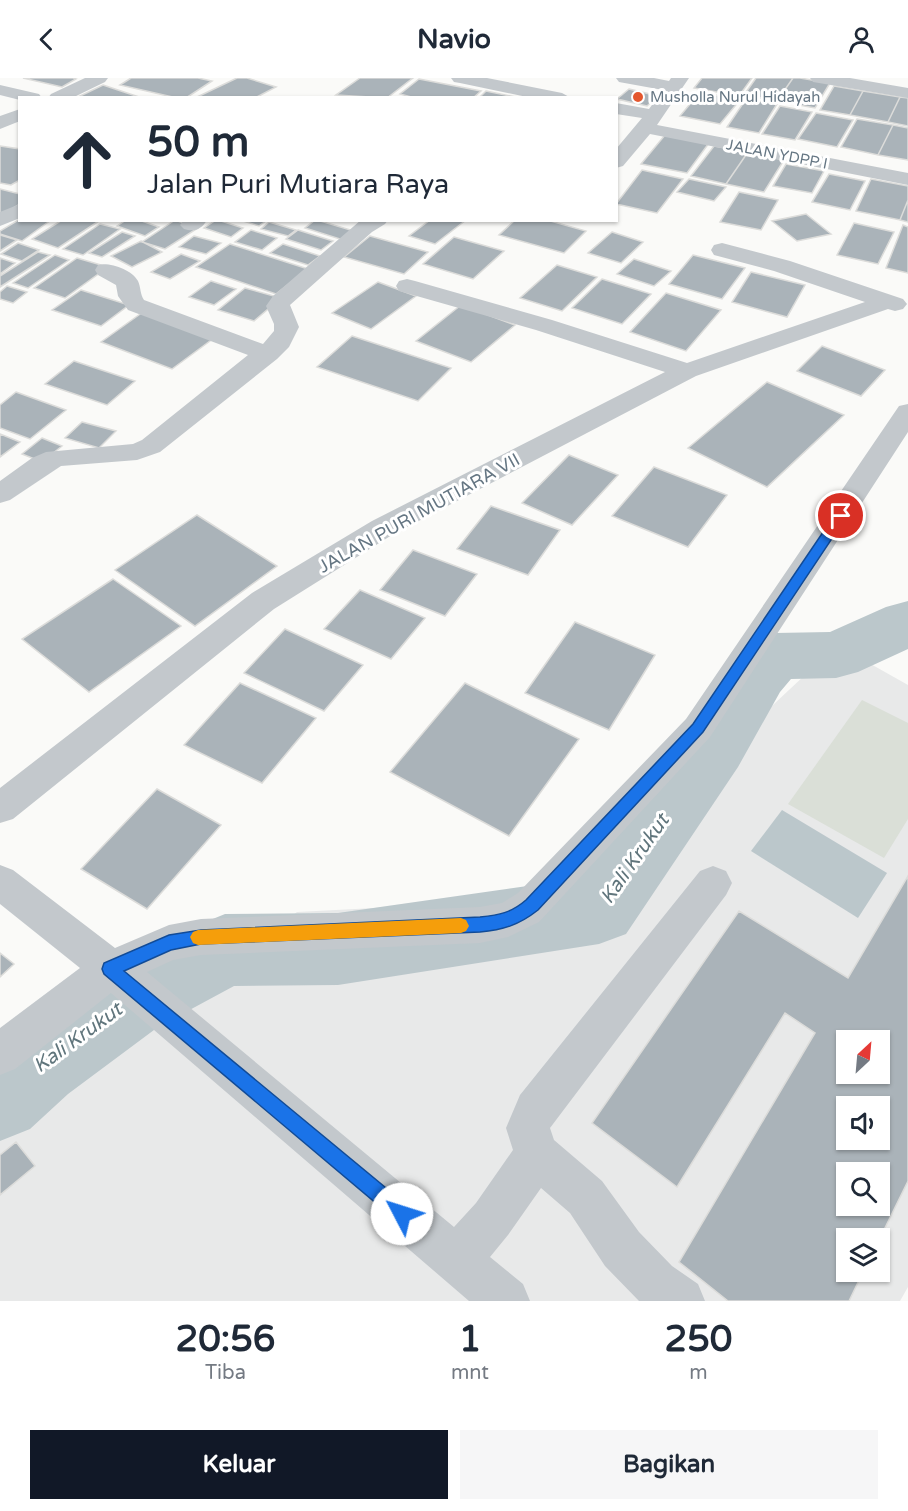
<!DOCTYPE html>
<html lang="id">
<style>
:root{--surface:#fff;--page:#f6f6f7;--text:#1f2937;--muted:#747a83;--accent:#111827}
body{margin:0;font-family:"Varela Round",sans-serif;background:var(--page);color:var(--text);height:100vh;display:flex;flex-direction:column;font-size:22px;white-space:nowrap}
*{box-sizing:border-box;margin:0}
p{font-size:20px;color:var(--muted)}
.icon{flex:none;width:33px;height:33px;fill:none;stroke:currentColor;stroke-width:2;stroke-linecap:round;stroke-linejoin:round}
.map{position:relative;height:1223px;overflow:hidden}
.drawer{display:flex;flex-direction:column;background:var(--surface);flex:1}
.drawer>*{flex:none}
.hud{position:absolute;left:18px;top:18px;width:600px;height:126px;border-radius:0px;box-shadow:0 2px 4px #0004;background:#fff;color:var(--text);overflow:hidden}
.needle{width:39px;rotate:26deg}
.controls{position:absolute;left:836px;top:952px;display:grid;gap:12px}
.controls a{display:grid;place-items:center;width:54px;height:54px;border-radius:0px;background:var(--surface);box-shadow:0 2px 4px #0004;font-size:30px}
.pin{position:absolute;display:grid;place-items:center;width:51px;height:51px;color:#fff;margin:-26px;border:3px solid #fff;border-radius:50%;box-shadow:0 2px 6px #0007}
.me{position:absolute;width:66px;margin:-33px;rotate:310deg;stroke-linejoin:round;filter:drop-shadow(0 0 4px #0008)}
.turn{display:flex;align-items:center;gap:21px;height:126px;padding:0 30px;font-size:27px}
.turn .icon{width:78px;height:78px;stroke-width:2.5}
.turn b{display:block;font-size:42px;line-height:51px}
.eta{display:flex;justify-content:space-evenly;align-items:center;height:102px;text-align:center}
.eta b{font-size:36px;font-weight:700;line-height:42px}
.button{display:flex;gap:12px;margin-top:auto;padding:12px 30px}
.button a{flex:1;height:69px;border-radius:0px;background:var(--accent);color:#fff;font-size:24px;font-weight:700;line-height:69px;text-align:center}
.button a+a{background:var(--page);color:var(--text)}
header{display:flex;justify-content:space-between;align-items:center;height:78px;padding:0 30px;background:var(--surface);font-size:27px;font-weight:700}
.map>svg:first-child{display:block}
.built{fill:#e8e9e9;fill-rule:evenodd}
.green{fill:#dadfd7}
.water{fill:#bbc7cb}
.lines{fill:none;stroke-linecap:round;stroke-linejoin:round}
.river{fill:#bbc7cb;fill-rule:evenodd}
.building{fill:#aab3b9;stroke:#dcdcda;stroke-width:1.5;fill-rule:evenodd}
.minor{fill:#c3c8cc;fill-rule:evenodd}
.route{fill:#1a73e8;stroke:#114b97;stroke-width:1.5}
.slow{fill:#f59e0b}
.poi-dot{fill:#e4572e;stroke:#fff;stroke-width:2}
.labels{text-anchor:middle;dominant-baseline:central;stroke-width:6;stroke-linejoin:round;paint-order:stroke}
.far-poi-label{font-size:15px;fill:#657683;stroke:#fff;text-anchor:start}
.far-street-label{font-size:15px;fill:#657683;stroke:#fff}
.street-label{font-size:18px;fill:#657683;stroke:#fff}
.water-label{font-size:20px;font-style:italic;fill:#60757c;stroke:#fff}
</style>
<header><svg class="icon" aria-label="back" viewBox="0 0 24 24"><path d="M15 5l-7 7 7 7"/></svg>Navio<svg class="icon" aria-label="person" viewBox="0 0 24 24"><circle cx="12" cy="8" r="4"/><path d="M4 21q1-7 8-7t8 7"/></svg></header>
<div class="map">
<svg width="908" height="1223" viewBox="0 0 908 1223">
<rect width="100%" height="100%" fill="#fafaf8"/>
<!-- built -->
<path class="built" d="M837,567L908,607V1209L900,1223H0V1053L23,1034L297,834L567,820ZM846,963H879V996H846ZM846,1029H879V1062H846ZM846,1095H879V1128H846ZM846,1161H879V1194H846Z"/>
<!-- green -->
<path class="green" d="M862,622L908,645V741L884,780L788,726Z"/>
<!-- water -->
<path class="water" d="M782,732L887,795L858,840L751,773Z"/>
<g class="lines">
<!-- river -->
<path class="river" d="M908,523V571L858,594L836,600L791,601L780,614L738,689L626,856L599,866L338,907L234,908L158,949L68,1016L30,1051L0,1063V966L102,895L198,847L225,836L338,835L577,801L690,651L734,580L753,561L775,555L830,554L886,529Z"/>
</g>
<!-- building -->
<path class="building" d="M23,0H73L76,1L62,9Z
M131,0H198L212,3L186,20H177L120,7Z
M237,0H247L276,9L255,20H195Z
M360,0H413L387,20L336,17Z
M702,0H752L739,18L694,10Z
M756,0H793L777,23L744,17Z
M793,0H800L830,5L815,30L777,23Z
M419,1L481,13L473,20H415L400,16Z
M103,7L142,20H76Z
M834,8L863,13L850,37L820,32Z
M629,11L658,18L647,28L617,21Z
M486,13L520,20H479Z
M863,13L900,19L888,44L850,37Z
M700,14L740,22L720,46L680,38Z
M900,19L908,20V48L888,44Z
M746,21L777,26L759,55L727,49Z
M780,28L812,34L795,62L762,56Z
M816,35L853,42L837,69L798,61Z
M857,41L893,47L878,77L841,69Z
M893,47L908,50V82L878,77Z
M665,57L709,65L687,95L641,86Z
M0,68L20,71V102L11,107L0,105Z
M714,68L748,74L726,106L691,98Z
M748,74L784,82L764,114L726,106Z
M786,86L824,93L812,115L773,108Z
M642,92L683,101L657,135L616,126Z
M829,96L865,103L850,132L812,124Z
M689,101L726,109L714,123L677,114Z
M871,101L908,108V122L900,142L856,133Z
M0,111L20,116V126L0,138Z
M739,114L778,122L761,152L720,144Z
M908,122V144L900,142Z
M806,136L831,156L797,163L772,143Z
M20,141V142H51L22,163L0,156V153Z
M62,142H99V143L58,170L32,161Z
M126,142H139L159,149L145,158L117,148Z
M175,142L198,150L165,171L142,164Z
M216,142H218L243,150L231,159L204,150Z
M240,142H267L259,148Z
M315,142H317L354,153L343,162L305,150Z
M430,142H466L435,166L409,158Z
M515,142H547L586,153L564,175L499,157Z
M269,144L296,152L288,158L261,151Z
M854,145L894,154L878,186L837,177Z
M100,146L120,151L83,177L63,171Z
M903,147L908,149V195L886,190Z
M251,152L277,160L262,172L235,164Z
M298,152L333,163L321,172L286,161Z
M122,154L135,158L102,179L89,175Z
M612,154L643,164L621,185L588,175Z
M0,157L17,162L0,173Z
M194,158L221,165L206,176L179,169Z
M370,158L428,174L404,196L344,179Z
M454,159L504,173L473,201L423,186Z
M141,163L162,174L132,189L111,178Z
M18,165L39,172L22,183L1,176Z
M230,166L308,191L276,216L196,189Z
M283,166L320,178L308,187L270,175Z
M38,174L50,177L0,209V198Z
M181,176L200,183L170,201L151,194Z
M55,177L69,182L28,210L13,205Z
M693,177L745,190L722,221L669,206Z
M0,180L15,185L0,196Z
M77,180L108,189L65,220L34,210Z
M634,181L671,193L654,208L617,196Z
M557,187L597,199L562,233L520,220Z
M751,194L805,207L787,239L732,224Z
M602,201L651,216L622,246L572,230Z
M211,203L236,211L214,227L189,219Z
M378,204L416,218L371,251L332,235Z
M7,208L27,214L13,225L0,221V214Z
M245,210L281,220L254,243L218,232Z
M81,212L129,227L101,248L52,232Z
M666,215L721,232L686,273L630,254Z
M461,227L515,247L471,284L416,263Z
M143,234L214,260L172,291L101,264Z
M352,258L451,290L418,323L317,289Z
M822,268L885,292L861,318L797,293Z
M74,283L135,303L107,327L45,306Z
M767,304L844,337L767,409L688,370Z
M16,314L66,332L30,361L0,350V327Z
M82,344L116,353L99,370L65,360Z
M0,356L20,364L0,379Z
M42,360L62,368L42,384L22,376Z
M569,377L618,397L572,447L522,425Z
M654,389L727,417L688,469L612,438Z
M491,428L560,452L528,497L457,471Z
M197,437L277,488L195,548L115,492Z
M413,472L477,496L445,538L380,512Z
M113,501L181,548L89,614L22,561Z
M360,512L425,540L391,581L324,551Z
M575,544L655,577L609,652L525,615Z
M285,551L363,587L324,633L244,595Z
M240,605L316,640L262,705L184,667Z
M465,605L579,661L509,758L390,694Z
M157,711L221,747L147,831L81,791Z
M908,798V1103L879,1162L846,1161V1194H863L849,1223H728L679,1184L815,955L785,935L677,1109L592,1045L739,833L848,900ZM846,963H879V996H846ZM846,1029H879V1062H846ZM846,1095H879V1128H846Z
M0,875L14,886L0,899Z
M16,1064L35,1088L0,1117V1077Z"/>
<g class="lines">
<!-- minor -->
<path class="minor" d="M85,0H108L105,4L72,20H48L51,16Z
M451,0H487L562,15L571,20H532L460,5L454,4Z
M616,0H654L669,3L671,0H689L657,47L908,95V107L650,56L623,88L616,90V71L642,40L616,36V25L649,31L663,12L619,4Z
M810,0H850L908,10V20L819,5L813,4Z
M0,7L39,16L42,20H20V22L0,17Z
M20,31V43L0,51V38Z
M20,126V140L0,148V134Z
M184,142H207C201,152 194,154 184,151L180,147Z
M361,142H388L385,146L372,154L290,227L299,249L289,269L277,281L160,374L137,382L61,388L10,422L0,425V403L32,380L46,374L133,366L142,362L248,277L128,232L118,218L116,207L98,197L95,192L98,187C110,184 132,192 138,203C141,210 140,216 144,222L263,266L274,253V246L266,228L273,218Z
M722,165L790,183L903,221L907,226L903,231L895,233L888,231L696,298L392,457L274,531L13,741L0,745V710L252,515L372,443L665,294L536,252L399,213L396,208L399,203L407,201L415,203L552,242L687,285L865,224L774,193L714,177L711,172L714,167Z
M908,326V354L710,659L539,844L508,859L480,865L201,877L173,882L147,894L454,1149L476,1125L513,1072L506,1050L520,1017L700,793L713,788L726,793L732,805L726,817L550,1050L554,1062L602,1103L639,1154L672,1188L698,1206L705,1223H639L605,1188L570,1135L541,1110L508,1157L490,1179L523,1206L530,1223H469L111,915L15,991L0,997V950L80,890L0,826V787L13,792L115,870L169,847L201,841L480,829L502,825L518,815L686,641L899,328Z"/>
</g>
<!-- route -->
<path class="route" d="M841,434L847,438L703,654L538,832C519,847 503,852 480,854L201,866L171,872L124,893L409,1129L412,1136L409,1142L402,1145L396,1142L104,896L102,891L104,885L169,857L201,852L480,839C499,837 511,835 526,822L693,646L836,435Z"/>
<!-- slow -->
<path class="slow" d="M461,840L466,842L469,848L466,853L461,855L198,867L193,865L190,859L193,854L198,852Z"/>
<!-- markers -->
<circle class="poi-dot" cx="638" cy="19" r="6"/>
<g class="labels">
<!-- far-poi labels -->
<g class="far-poi-label">
<text x="650" y="19">Musholla Nurul Hidayah</text>
</g>
<!-- far-street labels -->
<g class="far-street-label">
<text transform="translate(777 76) rotate(11)">JALAN YDPP I</text>
</g>
<!-- street labels -->
<g class="street-label">
<text transform="translate(419 435) rotate(-29)">JALAN PURI MUTIARA VII</text>
</g>
<!-- water labels -->
<g class="water-label">
<text transform="translate(635 781) rotate(-55)">Kali Krukut</text>
<text transform="translate(78 960) rotate(-36)">Kali Krukut</text>
</g>
</g>
</svg>
<div class="controls">
<a><svg class="needle" viewBox="-14 -14 28 28"><path d="M0-13l5 13h-10z" fill="#e53935"/><path d="M0 13l5-13h-10z" fill="#747a83"/></svg></a>
<a><svg class="icon" aria-label="sound" viewBox="0 0 24 24"><path d="M4 9h4l5-4v14l-5-4H4zM17 9q2 3 0 6"/></svg></a>
<a><svg class="icon" aria-label="search" viewBox="0 0 24 24"><circle cx="10" cy="10" r="6"/><path d="M15 15l6 6"/></svg></a>
<a><svg class="icon" aria-label="layers" viewBox="0 0 24 24"><path d="M12 4l9 5-9 5-9-5zM3 14l9 5 9-5"/></svg></a>
</div>
<div class="pin" style="left:841px;top:438px;background:#d93025"><svg class="icon" aria-label="arrive" viewBox="0 0 24 24"><path d="M6 21V4h12l-3 4 3 4H6"/></svg></div>
<svg class="me" style="left:402px;top:1136px" viewBox="-20 -20 40 40"><circle r="19" fill="#fff"/><path d="M0-13L10 11 0 6-10 11z" fill="#1a73e8"/></svg>
<div class="hud">
<div class="turn"><svg class="icon" aria-label="ahead" viewBox="0 0 24 24"><path d="M12 20V5M6 11l6-6 6 6"/></svg><div><b>50 m</b>Jalan Puri Mutiara Raya</div></div>
</div>
</div>
<section class="drawer">
<div class="eta">
<div><b>20:56</b><p>Tiba</p></div>
<div><b>1</b><p>mnt</p></div>
<div><b>250</b><p>m</p></div>
</div>
<div class="button"><a>Keluar</a><a>Bagikan</a></div>
</section>
